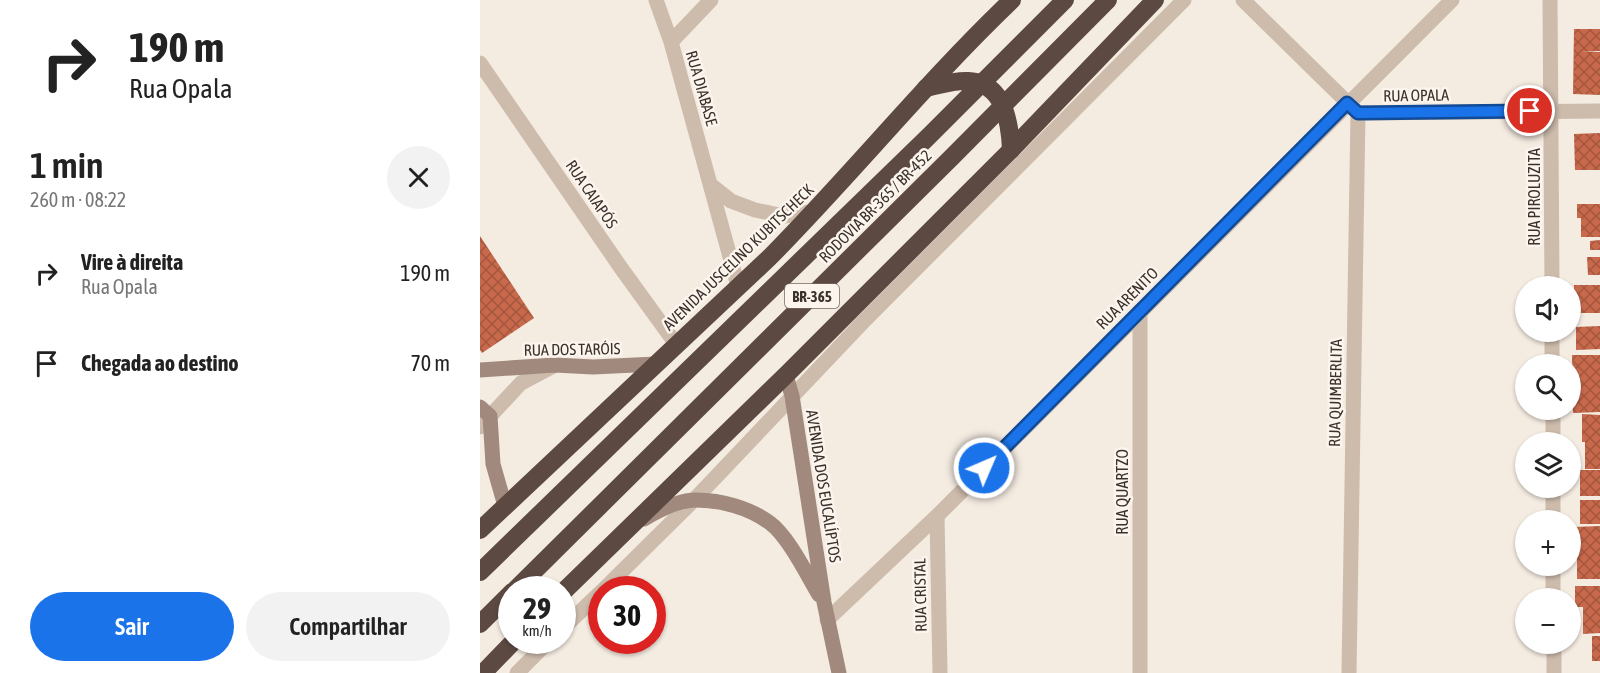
<!DOCTYPE html>
<html lang="pt">
<meta charset="utf-8">
<style>
:root{--surface:#fff;--page:#f2f2f2;--text:#222;--muted:#767676;--accent:#1a73e8}
body{margin:0;font-family:"Asap Condensed",sans-serif;background:var(--page);color:var(--text);height:100vh;display:flex;flex-direction:column;font-size:22px;white-space:nowrap}
*{box-sizing:border-box;margin:0}
p{font-size:20px;color:var(--muted)}
.icon{flex:none;width:33px;height:33px;fill:none;stroke:currentColor;stroke-width:2;stroke-linecap:round;stroke-linejoin:round}
.map{position:relative;flex:1;overflow:hidden}
.drawer{display:flex;flex-direction:column;background:var(--surface);width:480px}
.drawer>*{flex:none}
.guide{background:#fff;color:var(--text);overflow:hidden}
.buttons{position:absolute;left:1035px;top:276px;display:grid;gap:12px}
.buttons a{display:grid;place-items:center;width:66px;height:66px;border-radius:50%;background:var(--surface);box-shadow:0 2px 4px #0004;font-size:30px}
.speed{position:absolute;left:18px;top:576px;display:flex;gap:12px;font-size:30px;font-weight:700;text-align:center}
.speed>*{display:grid;place-content:center;width:78px;height:78px;border-radius:50%;background:var(--surface);box-shadow:0 2px 4px #0004;line-height:1}
.speed small{font-size:15px;font-weight:400}
.speed .limit{border:9px solid #d22;background:#fff;color:#111}
.pin{position:absolute;display:grid;place-items:center;width:51px;height:51px;color:#fff;margin:-26px;border:3px solid #fff;border-radius:50%;box-shadow:0 2px 6px #0007}
.me{position:absolute;width:66px;margin:-33px;rotate:45deg;stroke-linejoin:round;filter:drop-shadow(0 0 4px #0008)}
.turn{display:flex;align-items:center;gap:21px;height:126px;padding:0 30px;font-size:27px}
.turn .icon{width:78px;height:78px;stroke-width:2.5}
.turn b{display:block;font-size:42px;line-height:51px}
.round{display:grid;place-items:center;flex:none;width:63px;height:63px;border-radius:32px;background:var(--page)}
.overview{display:flex;align-items:center;justify-content:space-between;height:102px;padding:0 30px}
h1{font-size:36px;font-weight:600;line-height:45px}
.button{display:flex;gap:12px;margin-top:auto;padding:12px 30px}
.button a{flex:1;height:69px;border-radius:36px;background:var(--accent);color:#fff;font-size:24px;font-weight:600;line-height:69px;text-align:center}
.button a+a{background:var(--page);color:var(--text)}
ul{padding:0;list-style:none}
li{display:flex;align-items:center;gap:18px;height:90px;padding:0 30px}
li div{flex:1}
li b{display:block;font-size:22px}
li em{font-style:normal}
main{display:flex;flex:1;min-height:0}
.map>svg:first-child{display:block}
.building{fill:url(#building-cross-hatch)}
.lines{fill:none;stroke-linecap:round;stroke-linejoin:round}
.street{stroke:#cdbbac;stroke-width:15}
.secondary{stroke:#a18a7d;stroke-width:15}
.highway{stroke:#5c4a42;stroke-width:18}
.highway-bridge{stroke:#5c4a42;stroke-width:18}
.route-casing{stroke:#114b97;stroke-width:15}
.route{stroke:#1a73e8;stroke-width:10}
.labels{text-anchor:middle;dominant-baseline:central;stroke-width:5;stroke-linejoin:round;paint-order:stroke}
.shield{fill:#fbf5ee;stroke:#756b66;stroke-width:1.5}
.shield-label{font-size:15px;font-weight:bold;fill:#3b302b}
.street-label{font-size:16px;fill:#3b302b;stroke:#fbf5ee}
</style>
<main>
<section class="drawer">
<div class="guide">
<div class="turn"><svg class="icon" aria-label="right" viewBox="0 0 24 24"><path d="M7 20v-9h11M14 6l5 5-5 5"/></svg><div><b>190 m</b>Rua Opala</div></div>
</div>
<div class="overview"><div><h1>1 min</h1><p>260 m · 08:22</p></div><a class="round"><svg class="icon" aria-label="close" viewBox="0 0 24 24"><path d="M6 6l12 12M18 6L6 18"/></svg></a></div>
<ul>
<li><svg class="icon" aria-label="right" viewBox="0 0 24 24"><path d="M7 20v-9h11M14 6l5 5-5 5"/></svg><div><b>Vire à direita</b><p>Rua Opala</p></div><em>190 m</em></li>
<li><svg class="icon" aria-label="arrive" viewBox="0 0 24 24"><path d="M6 21V4h12l-3 4 3 4H6"/></svg><div><b>Chegada ao destino</b></div><em>70 m</em></li>
</ul>
<div class="button"><a>Sair</a><a>Compartilhar</a></div>
</section>
<div class="map">
<svg width="1120" height="673" viewBox="0 0 1120 673">
<defs>
<pattern id="building-cross-hatch" width="8" height="8" patternUnits="userSpaceOnUse" patternTransform="scale(1.5)"><rect width="8" height="8" fill="#c8694b"/><path d="M0 0l8 8M0 8l8-8" fill="none" stroke="#a4573f"/></pattern>
</defs>
<rect width="100%" height="100%" fill="#f4ebe1"/>
<!-- building -->
<path class="building" d="M1094,29H1120V51L1101,52H1120V95L1093,94Z
M1120,133V170H1095L1094,134Z
M1097,204H1120V237H1101V218H1097Z
M0,236L54,318L2,353L0,350Z
M1120,240V250H1110V241Z
M1107,257H1120V275H1108Z
M1094,285H1120V313H1094Z
M1120,326V349L1096,350V327Z
M1092,355H1120V412L1093,413Z
M1102,414L1120,415V469H1105V442H1102Z
M1100,470H1120V496H1100Z
M1100,500H1120V524H1100Z
M1120,526V579H1097V553H1094V527Z
M1095,586H1120V633L1103,634V607H1095Z
M1112,636H1120V661H1112Z"/>
<g class="lines">
<!-- street -->
<path class="street" d="M176,0L191,42L258,286
M763,0L878,113L1120,111
M1070,0L1072,286
M191,42L231,0
M0,63L141,268L196,344
M232,186L251,201L275,210L304,216L336,211
M1072,332V364
M1073,410V442
M0,427L41,383L75,365
M1073,488V520
M457,516L460,673
M1073,566V598
M123,590L214,500L382,323L704,0
M347,620L457,516L972,0
M82,629L122,591
M1074,644V673
M37,673L70,640
M660,673V311
M869,673L878,113"/>
<!-- secondary -->
<path class="secondary" d="M0,370L75,365L113,367L176,364
M306,375L312,396L344,602L359,673
M0,407L10,416L13,464L25,506
M164,519C179,510 198,500 216,500C241,500 270,508 290,523C308,536 327,575 339,595"/>
<!-- highway -->
<path class="highway" d="M0,530L290,257C373,173 447,81 532,0
M0,572L448,137L585,0
M35,590L472,157L628,0
M82,593L306,375L531,150L675,0
M0,624L32,592
M3,673L35,640"/>
<!-- highway-bridge -->
<path class="highway-bridge" d="M446,88C460,85 475,80 488,81C524,83 530,122 531,150"/>
</g>
<g class="lines">
<defs>
<path id="route" d="M504,468L867,103L878,113L1050,111"/>
</defs>
<!-- route casing -->
<use href="#route" class="route-casing"/>
<!-- route -->
<use href="#route" class="route"/>
</g>
<g class="labels">
<!-- shield labels -->
<rect class="shield" x="305" y="284" width="54" height="24" rx="4.5"/>
<g class="shield-label">
<text x="332" y="296">BR-365</text>
</g>
<!-- street labels -->
<g class="street-label">
<text transform="translate(222 88) rotate(74)">RUA DIABASE</text>
<text transform="translate(936 95) rotate(-1)">RUA OPALA</text>
<text transform="translate(112 194) rotate(56)">RUA CAIAPÓS</text>
<text transform="translate(1054 197) rotate(-90)">RUA PIROLUZITA</text>
<text transform="translate(395 206) rotate(-45)">RODOVIA BR-365 / BR-452</text>
<text transform="translate(258 257) rotate(-44)">AVENIDA JUSCELINO KUBITSCHECK</text>
<text transform="translate(647 298) rotate(-45)">RUA ARENITO</text>
<text transform="translate(92 349) rotate(-1)">RUA DOS TARÓIS</text>
<text transform="translate(855 393) rotate(-89)">RUA QUIMBERLITA</text>
<text transform="translate(344 486) rotate(81)">AVENIDA DOS EUCALÍPTOS</text>
<text transform="translate(642 492) rotate(-90)">RUA QUARTZO</text>
<text transform="translate(440 595) rotate(-91)">RUA CRISTAL</text>
</g>
</g>
</svg>
<div class="buttons">
<a><svg class="icon" aria-label="sound" viewBox="0 0 24 24"><path d="M4 9h4l5-4v14l-5-4H4zM17 9q2 3 0 6"/></svg></a>
<a><svg class="icon" aria-label="search" viewBox="0 0 24 24"><circle cx="10" cy="10" r="6"/><path d="M15 15l6 6"/></svg></a>
<a><svg class="icon" aria-label="layers" viewBox="0 0 24 24"><path d="M12 4l9 5-9 5-9-5zM3 14l9 5 9-5"/></svg></a>
<a>+</a>
<a>−</a>
</div>
<div class="speed"><div>29<small>km/h</small></div><div class="limit">30</div></div>
<div class="pin" style="left:1050px;top:111px;background:#d93025"><svg class="icon" aria-label="arrive" viewBox="0 0 24 24"><path d="M6 21V4h12l-3 4 3 4H6"/></svg></div>
<svg class="me" style="left:504px;top:468px" viewBox="-20 -20 40 40"><circle r="17" fill="#1a73e8" stroke="#fff" stroke-width="3"/><path d="M0-11L8 9 0 5-8 9z" fill="#fff"/></svg>
</div>
</main>
